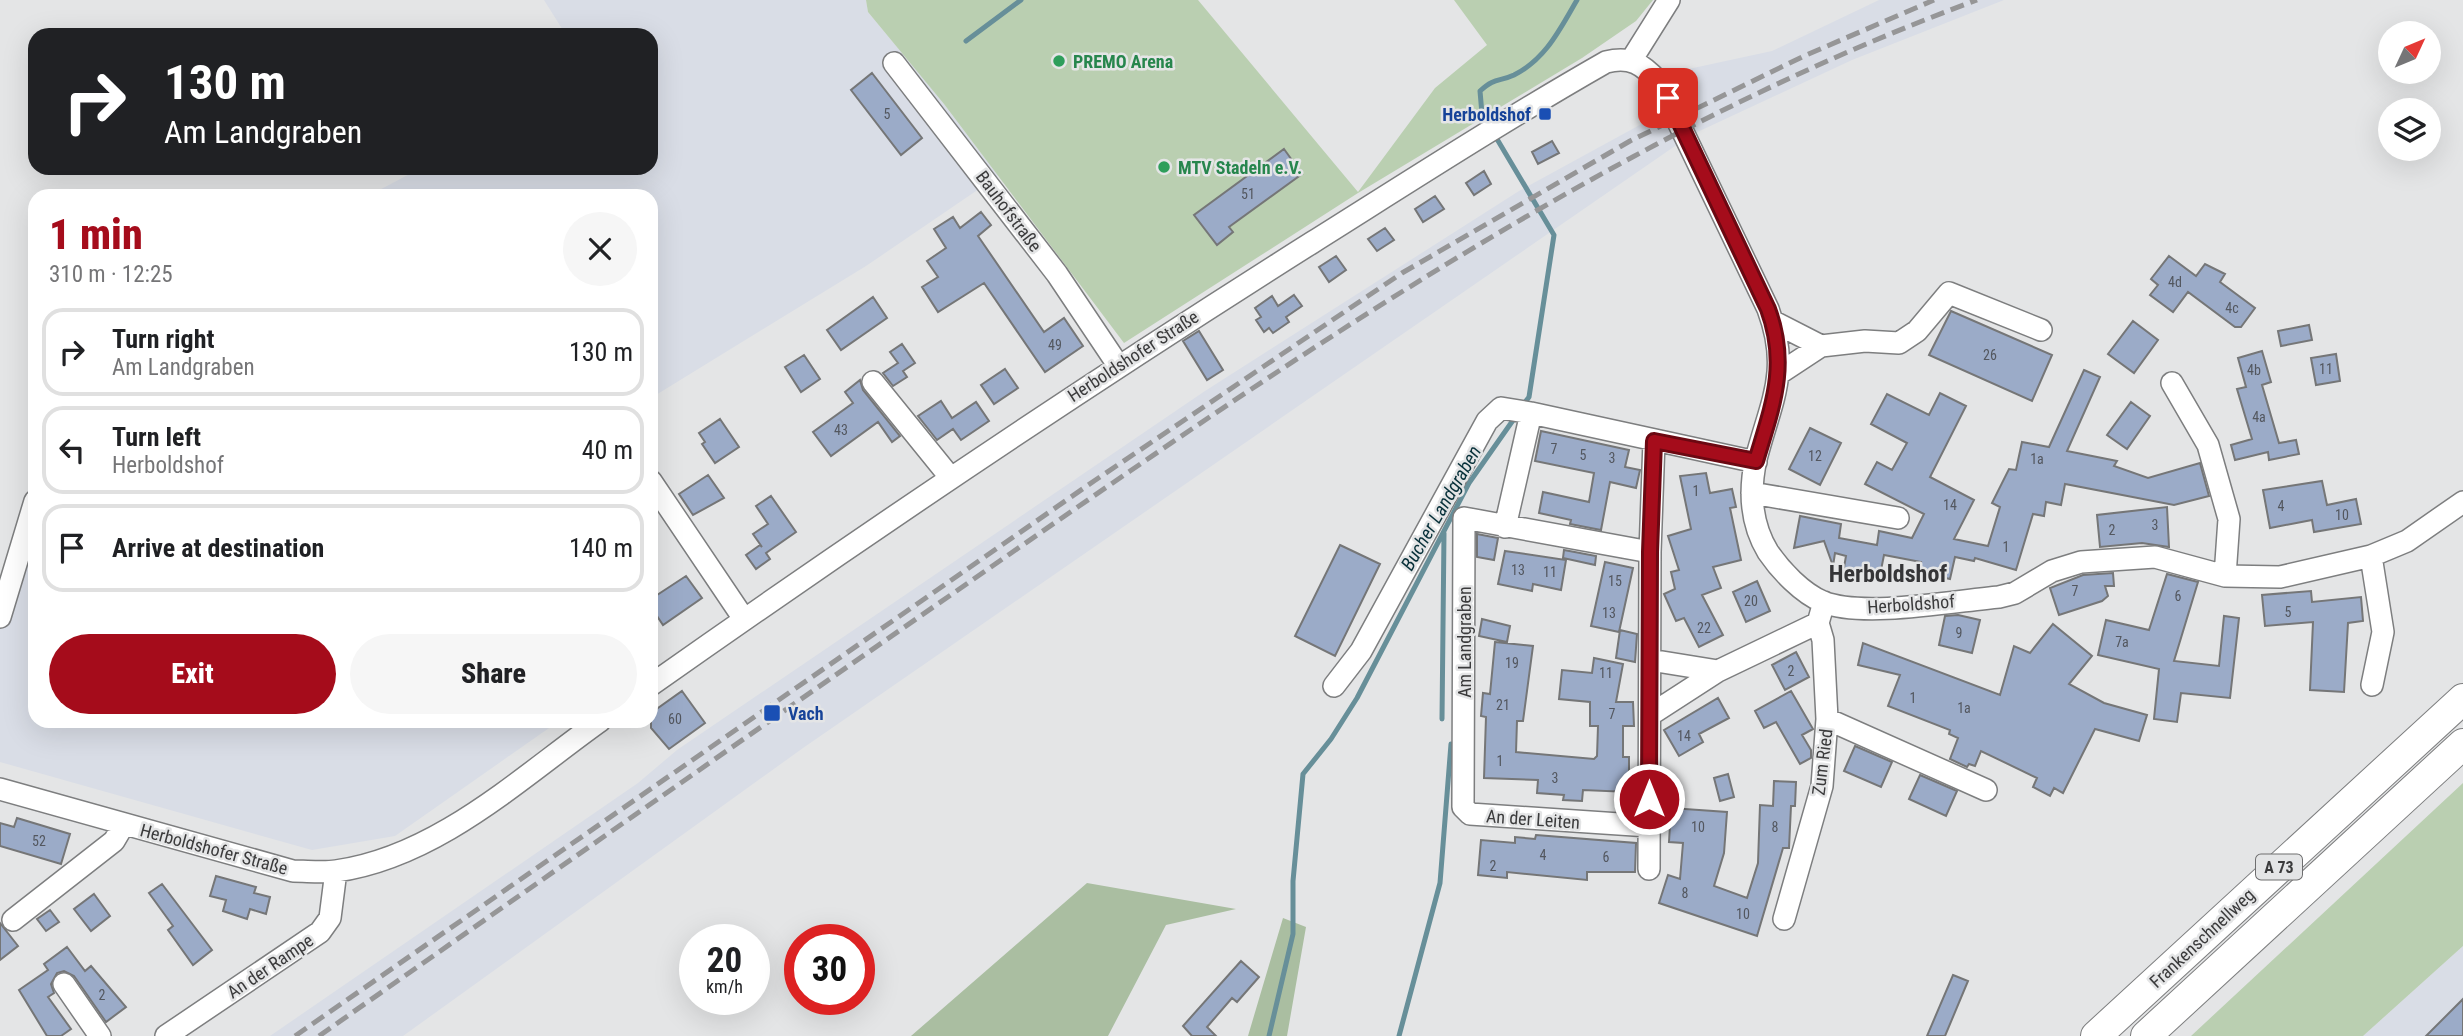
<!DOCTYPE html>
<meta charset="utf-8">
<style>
:root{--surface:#fff;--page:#f6f6f6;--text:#202124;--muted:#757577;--line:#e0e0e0;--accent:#a50c1b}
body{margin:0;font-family:"Roboto Condensed",sans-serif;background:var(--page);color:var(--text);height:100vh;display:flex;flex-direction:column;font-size:26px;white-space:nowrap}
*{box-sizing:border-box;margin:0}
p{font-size:23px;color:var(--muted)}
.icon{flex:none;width:38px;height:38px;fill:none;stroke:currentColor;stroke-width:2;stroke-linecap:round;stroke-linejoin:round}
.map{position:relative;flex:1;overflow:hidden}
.details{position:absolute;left:28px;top:189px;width:630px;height:539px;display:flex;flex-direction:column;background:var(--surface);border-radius:21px;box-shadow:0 7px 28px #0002}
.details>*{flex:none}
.guide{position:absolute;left:28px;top:28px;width:630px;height:147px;border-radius:21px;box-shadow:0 7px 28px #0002;background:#202124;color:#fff;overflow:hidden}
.needle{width:46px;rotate:46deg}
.fabs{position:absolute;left:2378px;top:21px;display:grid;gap:14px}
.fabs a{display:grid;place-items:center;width:63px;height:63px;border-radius:50%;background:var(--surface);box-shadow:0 7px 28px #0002;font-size:35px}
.speed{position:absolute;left:679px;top:924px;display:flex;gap:14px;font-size:35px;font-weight:700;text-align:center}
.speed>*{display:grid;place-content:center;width:91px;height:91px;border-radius:50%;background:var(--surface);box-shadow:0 7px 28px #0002;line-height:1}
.speed small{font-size:18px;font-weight:400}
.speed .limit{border:10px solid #d22;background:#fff;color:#111}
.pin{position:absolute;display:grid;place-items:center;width:60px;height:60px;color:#fff;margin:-30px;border-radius:14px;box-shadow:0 4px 10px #0006}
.me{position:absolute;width:77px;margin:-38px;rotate:0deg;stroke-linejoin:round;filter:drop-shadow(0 0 5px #0008)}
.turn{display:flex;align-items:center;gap:24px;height:147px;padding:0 21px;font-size:32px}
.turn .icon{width:91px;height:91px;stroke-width:2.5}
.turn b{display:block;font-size:49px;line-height:60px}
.round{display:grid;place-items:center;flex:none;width:74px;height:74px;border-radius:37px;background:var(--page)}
.head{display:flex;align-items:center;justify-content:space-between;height:119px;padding:0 21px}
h1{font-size:42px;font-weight:800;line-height:52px;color:var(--accent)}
.primary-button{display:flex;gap:14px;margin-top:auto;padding:14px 21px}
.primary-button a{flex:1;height:80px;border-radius:42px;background:var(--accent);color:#fff;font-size:28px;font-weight:800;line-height:80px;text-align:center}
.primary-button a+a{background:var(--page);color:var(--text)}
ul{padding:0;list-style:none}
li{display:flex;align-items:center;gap:21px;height:88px;margin:0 14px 10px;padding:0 7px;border:4px solid var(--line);border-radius:21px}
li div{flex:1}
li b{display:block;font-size:26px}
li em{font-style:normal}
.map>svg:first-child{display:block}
.built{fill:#d9dde6}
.green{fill:#bacfb1}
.forest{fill:#aabea1}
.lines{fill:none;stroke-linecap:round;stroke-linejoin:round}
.stream{stroke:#678f99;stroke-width:5}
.building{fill:#9babc8;stroke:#757677;stroke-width:2}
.minor-casing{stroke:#7d7e7f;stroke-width:24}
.highway-casing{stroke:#7d7e7f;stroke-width:32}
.minor{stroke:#fff;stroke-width:21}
.highway{stroke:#fff;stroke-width:30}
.rail{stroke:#969697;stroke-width:5;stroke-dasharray:14 7;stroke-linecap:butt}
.route-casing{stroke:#6b0812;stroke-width:18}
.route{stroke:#a50c1b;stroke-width:12}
.leisure-dot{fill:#2e9e5b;stroke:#e4e5e6;stroke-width:2.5}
.transit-dot{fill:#1a4fb4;stroke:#e4e5e6;stroke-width:2.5}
.labels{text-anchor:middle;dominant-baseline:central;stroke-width:5;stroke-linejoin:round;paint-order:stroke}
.number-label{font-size:14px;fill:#53575f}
.shield{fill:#e4e5e6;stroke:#6e6e6f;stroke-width:2}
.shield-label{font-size:16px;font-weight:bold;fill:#3b3b3c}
.leisure-label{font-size:18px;font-weight:bold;fill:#27864d;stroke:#e4e5e6;text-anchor:start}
.transit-label{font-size:18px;font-weight:bold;fill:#164399;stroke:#e4e5e6;text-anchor:end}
.street-label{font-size:18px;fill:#3b3b3c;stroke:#e4e5e6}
.water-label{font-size:19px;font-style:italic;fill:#08313a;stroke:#e4e5e6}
.district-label{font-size:24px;font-weight:bold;fill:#353537;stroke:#e4e5e6}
</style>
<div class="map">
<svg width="2463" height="1036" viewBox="0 0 2463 1036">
<rect width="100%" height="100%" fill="#e4e5e6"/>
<!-- built -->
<path class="built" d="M544,0H866L868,12L944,104L998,176L866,266L651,398V196H368L421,168H651V35H566Z
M1879,0H2004L1852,60L1691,135L803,748L403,1036H270L638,783L677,750L1205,391L1519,191L1680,103L1670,73L1772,51Z
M35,465V721H559L395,836L312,850L0,762V618Z
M2463,946V1036H2363Z"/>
<!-- green -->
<path class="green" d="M866,0H1198L1358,192L1435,88L1487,45L1454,0H1653L1636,21L1582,58L1358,193L1124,343L944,104L868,12Z
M2463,783V946L2363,1036H2191Z"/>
<!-- forest -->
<path class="forest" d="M1087,883L1236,909L1166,925L1108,1036H911Z
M1283,918L1306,927L1287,1036H1248Z"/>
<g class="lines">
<!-- stream -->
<path class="stream" d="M966,41L1021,0
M1489,125L1482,114L1480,91C1495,77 1499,82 1514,75C1546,59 1560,29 1577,0
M1494,134L1554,235L1529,397L1523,405
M1442,719L1444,533
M1269,1036L1293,934V881L1303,774L1331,739L1357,698L1469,483L1516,416
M1399,1036L1440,883L1451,744"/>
</g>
<!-- building -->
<path class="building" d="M872,73L922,138L901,155L851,90Z
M1552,141L1559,153L1538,164L1532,152Z
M1284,149L1302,174L1229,227L1233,232L1217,245L1194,215Z
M1484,171L1491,184L1474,195L1466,183Z
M1435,196L1444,209L1423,222L1415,209Z
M981,212L991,225L978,236L1044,332L1064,318L1083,346L1045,372L984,283L938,312L922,287L938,277L927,261L946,248L934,229L953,217L960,228Z
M1385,228L1394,240L1377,251L1368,239Z
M1336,256L1346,270L1329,282L1319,267Z
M2169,256L2196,276L2205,264L2225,274L2220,282L2255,308L2241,327H2235L2188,292L2173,312L2150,295L2158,285L2151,279Z
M1294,295L1302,306L1286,317L1289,322L1273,333L1269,328L1264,332L1256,320L1261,317L1255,308L1272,296L1278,306Z
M873,297L887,318L841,350L827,330Z
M1951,311L2052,355L2032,401L1929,355Z
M2133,321L2158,340L2134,373L2108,354Z
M2309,325L2312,340L2281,346L2278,331Z
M1199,331L1223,370L1207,380L1183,341Z
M902,344L915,363L903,371L907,377L893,386L883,373L898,363L890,352Z
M2262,351L2271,382L2262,385L2279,443L2296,440L2299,454L2269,460L2268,452L2235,460L2231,445L2252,439L2237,389L2246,387L2238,358Z
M2336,354L2340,381L2316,385L2311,358Z
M804,355L820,379L801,392L785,367Z
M1005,369L1018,388L994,404L981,385Z
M2084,370L2100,377L2067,451L2117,461L2114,466L2148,478L2200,463L2209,496L2174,505L2065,484L2061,505L2046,502L2044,516L2033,514L2016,570L1975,558L1974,561L1955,557L1950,579L1919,572L1921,562L1884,555L1879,580L1843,573L1846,556L1835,553L1833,566L1824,541L1794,548L1800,516L1841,524L1839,538L1877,545L1879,531L1912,538L1924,514L1865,484L1877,462L1892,470L1907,443L1871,424L1887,394L1929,415L1940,393L1966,406L1930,477L1974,500L1954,539L1988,546L2000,507L1992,503L2009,469L2016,470L2022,442L2049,447Z
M860,380L863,390L900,436L892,442L878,422L831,456L813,432L853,403L845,392Z
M941,401L952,418L976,402L989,421L961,440L953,429L937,440L918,416Z
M2131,402L2150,416L2127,449L2107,435Z
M720,419L739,447L715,463L702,444L705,442L699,433Z
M1810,428L1841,443L1820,485L1789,469Z
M1541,431L1629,450L1625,467L1640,470L1636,488L1610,482L1601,530L1570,524L1571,520L1539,513L1543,492L1589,502L1594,473L1535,461Z
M1706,473L1710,493L1732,489L1736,507L1730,508L1741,560L1713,567L1721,588L1702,595L1723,635L1699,647L1684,618L1676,621L1664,594L1675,589L1671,572L1679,570L1668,536L1691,529L1680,476Z
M708,475L724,498L693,515L679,494Z
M2322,481L2327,505L2356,499L2361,524L2314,532L2312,520L2270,528L2263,490Z
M771,496L796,532L766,553L770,559L756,569L746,555L760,545L762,547L753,534L768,524L756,506Z
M2167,507L2169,547L2142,543L2100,547L2097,515Z
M1477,534L1498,538L1494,560L1477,557Z
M1340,545L1380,564L1335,656L1295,636Z
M1564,550L1596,556L1595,565L1563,558Z
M1505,551L1566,560L1561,590L1533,584L1532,591L1498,584Z
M1605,562L1633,568L1619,632L1591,626Z
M2113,573L2114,586H2105L2108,596L2102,601L2059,615L2050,588L2083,575Z
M2167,574L2198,582L2174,661L2219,666L2224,616L2239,618L2230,698L2181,693L2177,722L2154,719L2159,669L2098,655L2106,620L2149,630Z
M686,576L702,598L663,625L651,607V599Z
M1757,581L1770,611L1746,622L1733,592Z
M2311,591L2312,602L2361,597L2363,621L2348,623L2344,692L2310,690L2313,622L2265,626L2262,595Z
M1958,615L1980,620L1972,653L1939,645L1945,616Z
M1482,619L1510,626L1507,642L1479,636Z
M2053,624L2092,656L2069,684L2104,703L2147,715L2139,741L2095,729L2063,793L2054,788L2050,796L2033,787L2037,778L1981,751L1975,766L1969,764L1967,767L1950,759L1958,738L1949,734L1950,730L1888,706L1900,675L1858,665L1863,643L2000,695L2014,646L2030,653Z
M1620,630L1637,634L1635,662L1616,658Z
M1495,642L1533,646L1523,721H1517L1516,752L1594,759L1597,756L1598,726H1590V702L1559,699L1562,670L1592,673L1594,658L1623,664L1616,702H1633L1634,726H1623V757H1629V792L1583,790L1582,801L1563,800L1564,795L1537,793L1538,780L1484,778L1486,717L1481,716L1483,693L1490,694Z
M1796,652L1809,677L1785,690L1772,665Z
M682,691L705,723L669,749L651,728V713Z
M1791,691L1813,729L1802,735L1811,750V758L1800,764L1776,722L1764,728L1755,711Z
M1718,698L1729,718L1699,734L1703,742L1679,756L1664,730Z
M1855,746L1892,762L1881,787L1844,771Z
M1728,774L1734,797L1720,801L1714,778Z
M1920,775L1957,791L1946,816L1909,799Z
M1774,781L1796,782L1795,806H1791L1789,848H1783L1757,936L1659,903L1668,875L1680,879L1683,843L1669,842L1671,808L1727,812L1724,853L1714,886L1747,898L1758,863L1760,805L1773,806Z
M17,818L70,834L61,864L0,846V823L14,827Z
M1536,835L1636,843L1635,872H1587V880L1507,872V878L1478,875L1481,840L1515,843V837L1535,839Z
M216,876L256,887L254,893L270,897L266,914L250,909L247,919L223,911L226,900L210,896Z
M162,884L212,950L193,965L168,930L173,926L149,893Z
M94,894L110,916L91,931L74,909Z
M50,910L59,922L46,931L37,919Z
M0,923L18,946L0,960Z
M67,947L85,971L91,966L126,1007L106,1022L74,976L64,971L57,973L51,984L54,993L48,997L71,1029L61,1036H47L19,990L48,970L44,964Z
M1241,961L1259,977L1237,1002L1232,998L1207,1027L1216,1036H1192L1183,1026Z
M1953,975L1968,981L1945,1036H1927Z
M2463,999V1036H2426Z"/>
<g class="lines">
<defs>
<path id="minor" d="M1632,59L1669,0
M894,63L1057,274L1118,365
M1772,321L1821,346
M1780,373L1821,346L1865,341L1899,343L1917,331L1949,293L2041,330
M873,382L950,477
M2172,383L2208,445L2229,519L2225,576
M651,481L744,619
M1752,493L1898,518
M1505,527L1531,413L1756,462
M2371,556L2383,632L2372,685
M0,617L35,501
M1650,660L1718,671
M651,685C868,532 1088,384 1313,242C1410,181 1506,119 1606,62C1631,56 1642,64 1659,82L1768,309C1791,371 1771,401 1756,459C1749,491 1751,524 1768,552C1781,571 1802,593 1823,602C1863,618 1954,601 1999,597L2015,593L2052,571L2081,562L2155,557L2225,576L2280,577L2371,556L2407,541L2463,502
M1334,686L1361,651L1487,421L1501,408L1531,413
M1650,715L1718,671L1818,623
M1827,719L1986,790
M0,789L293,871C307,871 323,873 336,871C437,857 520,778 600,721
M1649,826L1470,814L1463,807L1464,518L1650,552
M1649,869L1650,552L1654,441
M1784,919L1822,786L1827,719L1823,640L1818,623L1824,602
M13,920L114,841L124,824
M64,984L100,1036
M166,1036L320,932L330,918L336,871"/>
<path id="highway" d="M2096,1036L2463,699
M2146,1036L2463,744"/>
</defs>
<!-- minor casing -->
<use href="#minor" class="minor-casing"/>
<!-- highway casing -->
<use href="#highway" class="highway-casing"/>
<!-- minor -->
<use href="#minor" class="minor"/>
<!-- highway -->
<use href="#highway" class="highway"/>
<!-- rail -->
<path class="rail" d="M295,1036L1094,481L1402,273L1630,141L1804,56L1934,0
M319,1036C550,874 782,712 1014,551C1319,340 1627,129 1977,0"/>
</g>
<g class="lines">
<defs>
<path id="route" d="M1649,799L1650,552L1654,441L1756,461C1772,407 1789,366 1768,309L1668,98"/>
</defs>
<!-- route casing -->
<use href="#route" class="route-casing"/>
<!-- route -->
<use href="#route" class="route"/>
</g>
<!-- markers -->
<g class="leisure-dot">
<circle cx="1059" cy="61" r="7"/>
<circle cx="1164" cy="167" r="7"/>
</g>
<g class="transit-dot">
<rect x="1538" y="107" width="14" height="14" rx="3.5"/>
<rect x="763" y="704" width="18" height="18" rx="3.5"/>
</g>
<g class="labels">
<!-- number labels -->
<g class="number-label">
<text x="887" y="114">5</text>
<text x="1248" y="194">51</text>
<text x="2175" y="282">4d</text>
<text x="2232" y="308">4c</text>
<text x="1055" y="345">49</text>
<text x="1990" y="355">26</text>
<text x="2326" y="369">11</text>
<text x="2254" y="370">4b</text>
<text x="2259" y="417">4a</text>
<text x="841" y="430">43</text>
<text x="1554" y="449">7</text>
<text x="1583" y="455">5</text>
<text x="1815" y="456">12</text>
<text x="1612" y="458">3</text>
<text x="2037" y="459">1a</text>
<text x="1696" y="491">1</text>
<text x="1950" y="505">14</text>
<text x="2281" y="506">4</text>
<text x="2342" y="515">10</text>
<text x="2155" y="525">3</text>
<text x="2112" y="530">2</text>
<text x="2006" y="547">1</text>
<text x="1518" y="570">13</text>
<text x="1550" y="572">11</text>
<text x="1615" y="581">15</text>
<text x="2075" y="591">7</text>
<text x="2178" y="596">6</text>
<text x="1751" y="601">20</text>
<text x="2288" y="612">5</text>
<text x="1609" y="613">13</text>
<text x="1704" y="628">22</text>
<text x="1959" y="633">9</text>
<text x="2122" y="642">7a</text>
<text x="1512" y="663">19</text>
<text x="1791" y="671">2</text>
<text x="1606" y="673">11</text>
<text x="1913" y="698">1</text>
<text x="1503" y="705">21</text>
<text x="1964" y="708">1a</text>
<text x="1612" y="714">7</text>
<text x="675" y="719">60</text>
<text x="1684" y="736">14</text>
<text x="1500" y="761">1</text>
<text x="1555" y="778">3</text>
<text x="1698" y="827">10</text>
<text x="1775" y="827">8</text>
<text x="39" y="841">52</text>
<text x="1543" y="855">4</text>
<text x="1606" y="857">6</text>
<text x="1493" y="866">2</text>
<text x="1685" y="893">8</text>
<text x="1743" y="914">10</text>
<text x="102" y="995">2</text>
</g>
<!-- shield labels -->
<rect class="shield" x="2256" y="854.5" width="46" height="25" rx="5"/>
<g class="shield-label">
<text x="2279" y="867">A 73</text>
</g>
<!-- leisure labels -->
<g class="leisure-label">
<text x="1073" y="61">PREMO Arena</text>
<text x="1178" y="167">MTV Stadeln e.V.</text>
</g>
<!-- transit labels -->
<g class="transit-label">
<text x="1531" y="114">Herboldshof</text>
<text x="788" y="713" text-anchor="start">Vach</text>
</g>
<!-- street labels -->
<g class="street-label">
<text transform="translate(1009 211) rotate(53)">Bauhofstraße</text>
<text transform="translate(1133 356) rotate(-33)">Herboldshofer Straße</text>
<text transform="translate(1911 604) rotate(-4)">Herboldshof</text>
<text transform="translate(1464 642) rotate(-90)">Am Landgraben</text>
<text transform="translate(1822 762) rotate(-83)">Zum Ried</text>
<text transform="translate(1533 819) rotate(4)">An der Leiten</text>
<text transform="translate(214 849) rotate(15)">Herboldshofer Straße</text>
<text transform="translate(2202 938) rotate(-43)">Frankenschnellweg</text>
<text transform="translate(270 966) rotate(-34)">An der Rampe</text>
</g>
<!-- water labels -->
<g class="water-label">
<text transform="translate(1441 508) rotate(-60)">Bucher Landgraben</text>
</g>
<!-- district labels -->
<g class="district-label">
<text x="1888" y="574">Herboldshof</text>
</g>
</g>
</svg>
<div class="fabs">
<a><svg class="needle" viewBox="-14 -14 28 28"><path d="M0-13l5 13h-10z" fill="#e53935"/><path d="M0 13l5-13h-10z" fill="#757577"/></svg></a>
<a><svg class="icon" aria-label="layers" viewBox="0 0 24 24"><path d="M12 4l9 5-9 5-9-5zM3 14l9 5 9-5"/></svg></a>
</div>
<div class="speed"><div>20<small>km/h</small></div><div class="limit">30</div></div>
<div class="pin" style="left:1668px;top:98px;background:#d93025"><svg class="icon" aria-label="arrive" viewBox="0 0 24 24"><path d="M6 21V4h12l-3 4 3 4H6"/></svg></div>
<svg class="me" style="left:1649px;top:799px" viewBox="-20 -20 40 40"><circle r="17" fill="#a50c1b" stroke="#fff" stroke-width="3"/><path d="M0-11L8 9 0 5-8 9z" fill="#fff"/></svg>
<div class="guide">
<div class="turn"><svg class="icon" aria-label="right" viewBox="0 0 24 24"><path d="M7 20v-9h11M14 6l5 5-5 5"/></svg><div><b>130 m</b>Am Landgraben</div></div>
</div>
<section class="details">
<div class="head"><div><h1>1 min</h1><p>310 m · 12:25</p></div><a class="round"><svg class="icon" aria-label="close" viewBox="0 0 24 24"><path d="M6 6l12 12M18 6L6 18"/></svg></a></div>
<ul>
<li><svg class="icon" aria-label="right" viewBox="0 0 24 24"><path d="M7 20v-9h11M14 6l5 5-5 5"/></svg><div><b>Turn right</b><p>Am Landgraben</p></div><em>130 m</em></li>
<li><svg class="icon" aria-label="left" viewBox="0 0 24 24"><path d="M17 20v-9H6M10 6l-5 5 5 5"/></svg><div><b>Turn left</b><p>Herboldshof</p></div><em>40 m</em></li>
<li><svg class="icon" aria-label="arrive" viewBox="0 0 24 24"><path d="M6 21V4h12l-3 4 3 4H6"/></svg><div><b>Arrive at destination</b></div><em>140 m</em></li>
</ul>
<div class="primary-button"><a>Exit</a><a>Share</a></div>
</section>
</div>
